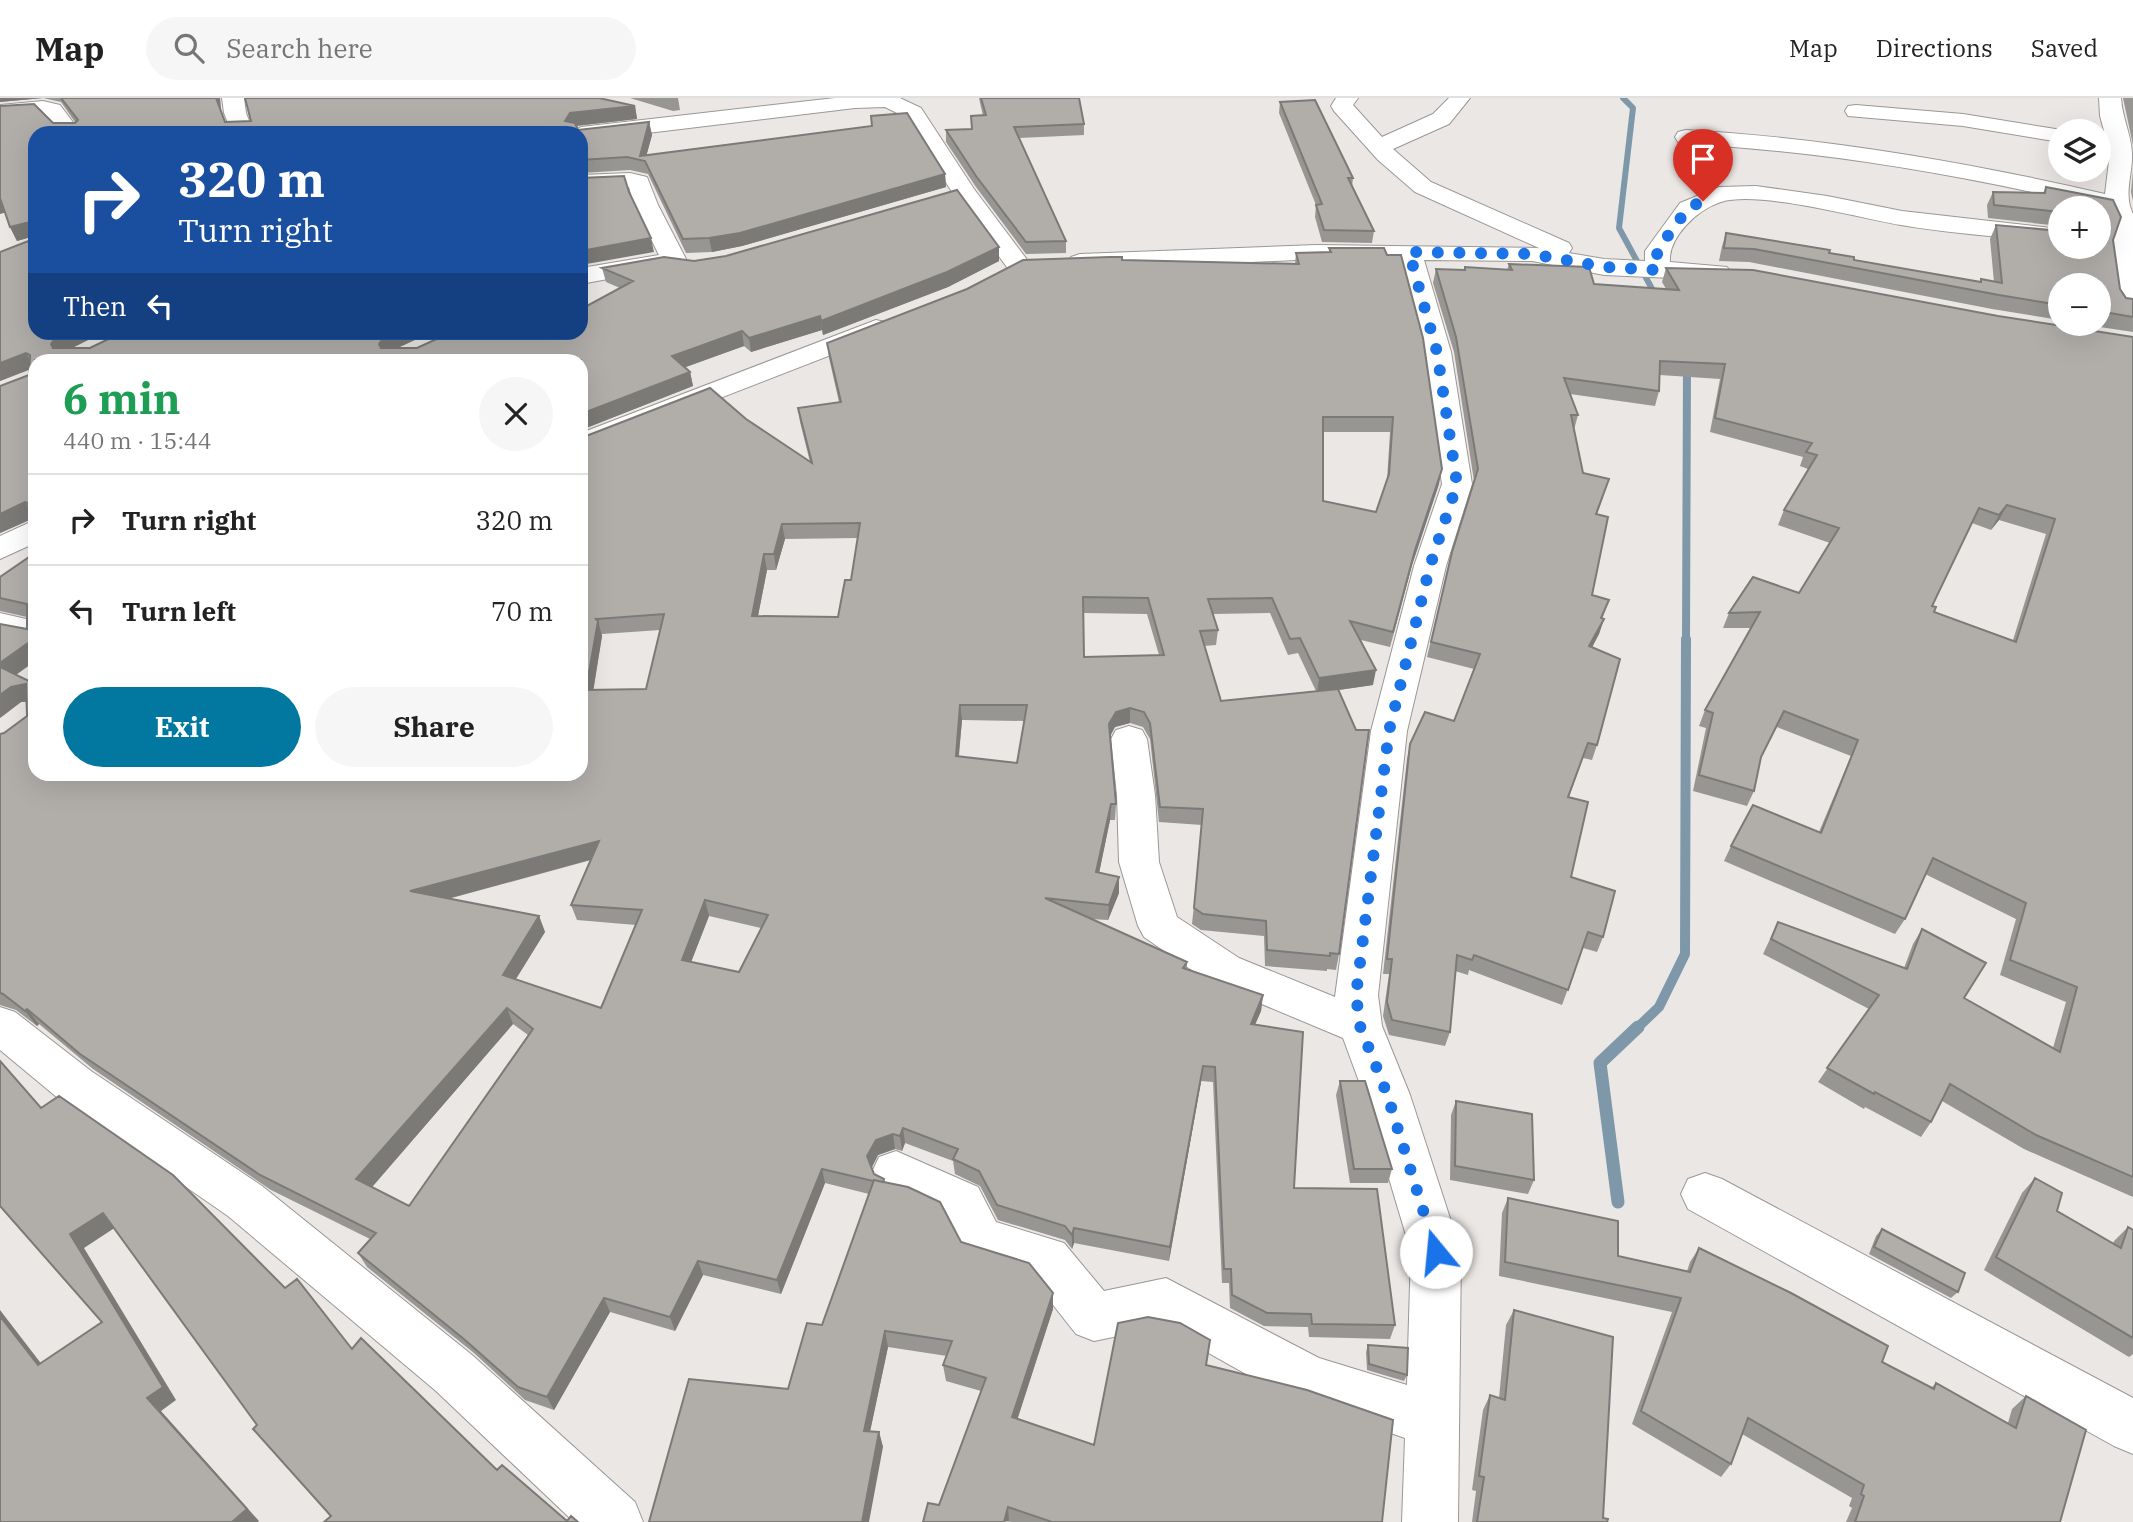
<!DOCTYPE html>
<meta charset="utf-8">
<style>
:root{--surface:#fff;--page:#f6f6f6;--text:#222;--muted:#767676;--line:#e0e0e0;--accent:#0278a1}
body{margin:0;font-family:"IBM Plex Serif",serif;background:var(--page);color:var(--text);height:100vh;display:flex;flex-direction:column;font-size:26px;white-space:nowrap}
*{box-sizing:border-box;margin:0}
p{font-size:23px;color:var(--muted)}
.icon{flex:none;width:38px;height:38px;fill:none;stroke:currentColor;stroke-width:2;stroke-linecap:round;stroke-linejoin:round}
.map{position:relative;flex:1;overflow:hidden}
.details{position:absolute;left:28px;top:256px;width:560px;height:427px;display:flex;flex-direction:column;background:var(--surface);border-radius:21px;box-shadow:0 7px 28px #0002}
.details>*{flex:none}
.top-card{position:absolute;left:28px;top:28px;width:560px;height:214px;border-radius:21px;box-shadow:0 7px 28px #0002;background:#1a4fa0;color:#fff;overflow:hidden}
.controls{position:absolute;left:2048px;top:21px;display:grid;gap:14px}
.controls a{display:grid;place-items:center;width:63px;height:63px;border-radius:50%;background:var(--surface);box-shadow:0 7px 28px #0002;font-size:35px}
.pin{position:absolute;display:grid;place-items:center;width:60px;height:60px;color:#fff;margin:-72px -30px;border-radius:50% 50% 50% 0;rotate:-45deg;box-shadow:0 0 7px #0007}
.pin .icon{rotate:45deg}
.me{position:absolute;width:77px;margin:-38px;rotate:343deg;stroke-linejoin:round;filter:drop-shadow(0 0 5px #0008)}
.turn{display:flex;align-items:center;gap:24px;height:147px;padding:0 35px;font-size:32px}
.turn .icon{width:91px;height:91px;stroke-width:2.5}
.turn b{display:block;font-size:49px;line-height:60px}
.then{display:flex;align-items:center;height:66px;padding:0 35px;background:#0003;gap:14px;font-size:26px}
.round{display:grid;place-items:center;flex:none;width:74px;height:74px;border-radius:37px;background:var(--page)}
.headline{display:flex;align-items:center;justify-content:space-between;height:119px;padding:0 35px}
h1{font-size:42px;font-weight:800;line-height:52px;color:#1e9e55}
.primary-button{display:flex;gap:14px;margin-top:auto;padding:14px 35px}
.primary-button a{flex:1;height:80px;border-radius:42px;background:var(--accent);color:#fff;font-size:28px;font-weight:800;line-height:80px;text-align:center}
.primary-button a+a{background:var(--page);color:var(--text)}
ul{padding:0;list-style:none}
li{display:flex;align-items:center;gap:21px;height:91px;padding:0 35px;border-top:2px solid var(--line)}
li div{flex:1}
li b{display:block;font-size:26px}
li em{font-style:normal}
header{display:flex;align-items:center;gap:42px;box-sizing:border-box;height:98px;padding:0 35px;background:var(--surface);border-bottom:2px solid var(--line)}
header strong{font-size:33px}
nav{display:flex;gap:38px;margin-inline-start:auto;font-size:24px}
.search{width:490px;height:63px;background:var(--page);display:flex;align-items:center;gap:18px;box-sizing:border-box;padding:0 24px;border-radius:38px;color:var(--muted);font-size:26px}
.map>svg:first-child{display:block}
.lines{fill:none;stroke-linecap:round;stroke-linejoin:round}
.stream-far3{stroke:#7e98aa;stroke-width:6}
.stream-far2{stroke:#7e98aa;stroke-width:8}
.stream-far1{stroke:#7e98aa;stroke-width:10}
.stream{stroke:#7e98aa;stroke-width:13}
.minor-casing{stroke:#9b9894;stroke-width:2}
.minor{fill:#fff;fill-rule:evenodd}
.wall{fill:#989692;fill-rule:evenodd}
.shaded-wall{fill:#7c7a77}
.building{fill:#b1aeaa;stroke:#7c7a77;stroke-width:2;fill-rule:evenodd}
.route{stroke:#1a73e8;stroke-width:12;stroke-dasharray:0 21.6}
</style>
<header>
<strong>Map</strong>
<div class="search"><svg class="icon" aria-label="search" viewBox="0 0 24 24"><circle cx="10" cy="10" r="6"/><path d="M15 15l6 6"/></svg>Search here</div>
<nav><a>Map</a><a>Directions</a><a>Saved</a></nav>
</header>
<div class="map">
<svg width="2133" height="1424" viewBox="0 0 2133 1424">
<rect width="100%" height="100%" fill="#ebe7e4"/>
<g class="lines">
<!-- stream-far3 -->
<path class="stream-far3" d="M1623,0L1633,10L1619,130L1657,200"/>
<!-- stream-far2 -->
<path class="stream-far2" d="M1686,543L1687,265"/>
<!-- stream-far1 -->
<path class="stream-far1" d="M1636,931L1659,909L1685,856L1686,541"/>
<!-- stream -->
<path class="stream" d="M1618,1104L1600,965L1638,929"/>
<defs>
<path id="minor" d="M222,0H244L246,15L254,35H232L224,15Z
M835,0H900L921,10L974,91L1031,167L1027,172L1018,175L1009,172L952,94L905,19L885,9L855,10L581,43V35H571L581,29Z
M1336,0H1358L1353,7L1382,39L1433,16L1449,0H1470L1449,26L1393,51L1431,84L1569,145L1572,150L1569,155L1604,161L1645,163V153L1680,105L1719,89L1756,88L1827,98L1902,113L2060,131V145C2007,139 1953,136 1901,127C1859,120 1759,92 1721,104C1698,111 1668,139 1670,164L1727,169L1731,174L1727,179L1718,182L1604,177L1532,163L1424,162L1451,254L1472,386L1446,468L1407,633L1378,897L1382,928L1410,997L1461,1154L1458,1424H1402L1405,1340L1289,1300L1162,1229L1094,1243L1076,1236L1031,1179L963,1158L944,1119L879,1089L872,1074L879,1059L896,1053L978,1089L996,1124L1064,1145L1104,1193L1166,1180L1319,1260L1407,1287L1411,1154L1364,997L1343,940L1209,884L1144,839L1138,828L1119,764L1117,697L1111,641L1116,632L1129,628L1142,632L1147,641L1155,697L1159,764L1177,819L1239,860L1335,899L1371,633L1414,468L1442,386L1423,254L1399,162L1316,161L1080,172L1071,169L1067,164L1071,159L1080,156L1316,147L1539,150L1415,94L1378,62L1334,13L1331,8Z
M2099,0H2121C2122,19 2131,36 2132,55C2133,76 2123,96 2133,116V214L2119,211L2115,205L2109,155L2117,132L2107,111C1968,78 1829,53 1686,46L1678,44L1675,39L1678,34L1686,32C1828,40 1967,64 2105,96L2110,55L2100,18Z
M43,3L60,7L81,35H59L41,16L0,19V7Z
M1856,7L1963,16L2068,33H2060V44L1963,28L1848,18L1845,13L1848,8Z
M630,75L647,79L658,107L686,161L682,166L667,167L656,172L581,186V170L659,157L634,107L629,89L581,91V77Z
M876,222L885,224L889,230L885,236L581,354V335Z
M35,422V445L0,461V438Z
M0,515L35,523V545L0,537Z
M0,909L15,914L91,973L262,1088L472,1257L635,1404L643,1424H574L436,1293L228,1118L59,1001L0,952Z
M1705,1075L1722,1081L2133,1300V1356L2114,1348L1688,1111L1681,1096L1688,1081Z"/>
</defs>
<!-- minor casing -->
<use href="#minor" class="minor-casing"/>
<!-- minor -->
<use href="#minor" class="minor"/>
</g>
<!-- wall -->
<path class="wall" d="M0,0H220L221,14L225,24L251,23L245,0H599L635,8L637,21L577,28L578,32L649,24L652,37L646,58L872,28L871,18L907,15L945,76L946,89L742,148L712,154L686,155L648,76L630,72L581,75V35H35V234H104L72,250H90L123,234H432L397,250H417L452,234H581V211L620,190L606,184L602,170L664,159L694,163L726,158L957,92L999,149V163L948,189L823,237L822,232L751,254L744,248L685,269L690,274L693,288L581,332V262H35V422L34,420L0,435V288L29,277V271L0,283V154L31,142L30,139L17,143L10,129L5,114L0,116V8L34,6L53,25L75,24L61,4L43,0L0,4Z
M630,0H678L680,12L673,13Z
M979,0H1079L1084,26V37L1019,40L1066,143V155L1026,156L976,89L946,44V32L971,31V18H983Z
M2123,0H2133V47Z
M1280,4L1353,80L1352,89L1374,133L1372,145L1322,144L1315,119L1316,107L1279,15Z
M2133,73V103L2131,94Z
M2046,89L2113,102L2121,119L2113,142L2120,191L2126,200L2133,201V234L2080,226H2098V187H2060V222L1992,211L1749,164L1719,163L1722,148L1726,135L1830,152L1829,155L1854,159V162L1980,184L1981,181L1994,184L1990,141L1996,127L2060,133V149H2098V110H2060V128L1988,120L1987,107L1993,94L2043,95Z
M1329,150L1439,386L1412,467L1390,549L1361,542L1373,587L1339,592V856L1336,872L1327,871V873L1265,868L1264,838L1201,832L1192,826L1202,727L1159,724L1150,641L1143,629L1130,625L1115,629L1110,639L1116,706L1115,722H1110L1099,775L1119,779V795L1108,822L1091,821L1187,864V872L1263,897L1261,913L1255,926L1294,1090L1395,1227L1390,1241L1309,1239L1308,1229L1264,1228L1230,1210L1229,1185H1222L1213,984L1201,983L1169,1163L1074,1145L1072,1151L1065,1142L998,1122L980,1088L955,1076L953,1063L905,1045L902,1053L895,1051L878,1057L872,1069L874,1076L884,1081L885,1084L961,1144L1053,1195V1211L1017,1321L1094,1347L1206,1267L1382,1424H1011L939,1407L981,1293L946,1283L943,1267L947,1258L888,1249L870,1333L879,1334L883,1349L788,1291L822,1227L869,1096L825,1085L781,1196L703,1177L675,1233L610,1214L554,1312L525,1302L474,1255L367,1169L358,1155L370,1141L271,1092L93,971L39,926L37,928L16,912L0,907V636L4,635L27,618V604H21L0,620L27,531V519L0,513V479L35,455V563L16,577L35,586V676H581L583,448L581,443V340L746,321L810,364L800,324L798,310L839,304L829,260L827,245L1122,162L1295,166L1296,155L1329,154ZM1323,334H1390L1387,382L1376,414L1323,403ZM858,440L851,482L838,519L758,518L767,472H776L785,441ZM1083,515L1147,516L1159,557L1084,559ZM1270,515L1288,557L1298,555L1316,593L1221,603L1204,548L1216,547L1218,532L1213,516ZM660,532L646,591L593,592L602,538V536ZM962,622L1024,623L1017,665L959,658ZM591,762L571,807L577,822L636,827L601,910L516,881L545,834L539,818L448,801ZM709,818L761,830L739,874L691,864ZM513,926L528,937L409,1108L372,1089Z
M1509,166L1594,186L1666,191L1662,184L1666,170L2133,239V1099L2024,1051L1942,1003L1931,1024L1921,1039L1865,1009L1864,1011L1818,984L1869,911L1763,856L1778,824L1904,870L1913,846L1922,831L1964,900L2053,950L2066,904L2000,877L2016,821L1925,776L1905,821L1895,836L1724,763L1731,748L1819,734L1851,658L1777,629L1760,662L1754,693L1747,708L1693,693L1706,630L1699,628L1705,612L1752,530H1723L1729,515L1799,495L1830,445L1778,427L1784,412L1808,371L1800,368L1803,359L1710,334L1720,281L1660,277L1659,293L1655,308L1570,296L1578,317L1574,332L1583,375L1609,381L1597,417L1592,497L1609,502L1602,521H1604L1599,536L1592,549L1597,647L1592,662L1583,660L1569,699L1571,779L1603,839L1597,854L1583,850L1562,907L1469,872L1468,877L1455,873L1450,934L1445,948L1389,937L1383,918L1389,876H1383L1407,661L1410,646L1454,623L1474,571L1427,559L1452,454L1474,383L1454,254L1433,185L1436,171L1464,172L1465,169L1507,172ZM1999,422L2046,436L2013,542L1934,514L1932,508L1972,425L1991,432Z
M1340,983L1392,1071L1388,1085H1350L1336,997Z
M1456,1003L1534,1082L1528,1096L1450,1082L1451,1017Z
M2035,1080L2057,1113L2113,1146L2114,1143L2128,1129L2133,1132V1256L2129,1259L1984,1172L2022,1095Z
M1508,1100L1618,1158L1687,1173L1690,1164L1699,1150L1882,1264L1931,1290L1936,1285L2008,1325L2012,1311L2026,1298L2060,1424H1846L1852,1410L1849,1408L1852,1400L1742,1336L1731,1366L1721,1379L1632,1326L1672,1214L1499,1178L1502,1115Z
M1882,1131L1958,1194L1951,1200L1869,1156L1876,1138Z
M1514,1212L1603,1420L1607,1424H1472L1476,1393L1472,1392L1483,1312L1490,1297L1499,1300L1506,1227Z
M1368,1247L1407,1277L1404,1283L1367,1272L1366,1254Z"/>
<!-- shaded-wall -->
<path class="shaded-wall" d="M0,0H43L0,4Z
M216,0H220L221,15L216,2Z
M635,8L637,21L573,28L565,23L570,15Z
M649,24L652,37L645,63L640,58Z
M945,76L946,89L742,148L712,154L709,140Z
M0,100L7,114L0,116Z
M30,124L35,138L17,143L10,129Z
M651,140L654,154L581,167V153Z
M999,149V163L948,189L823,237L821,223Z
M820,218L822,232L751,254L749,240Z
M742,233L744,248L675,273L672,258Z
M66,234H104L64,254L59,261L51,246L56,239Z
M394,234H432L389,254L384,261L379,246L384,239Z
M26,255L34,270L0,283V265Z
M690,274L693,288L581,332V316Z
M1442,371L1439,386L1412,467L1390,549L1415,452Z
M25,404L29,411L35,408V422L34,420L0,435V416Z
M2007,407L1999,422L1991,432L1999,417Z
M782,426L785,441L776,472L774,456Z
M764,456L767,472L755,533L752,518Z
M1604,521L1599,536L1585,563L1589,548Z
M598,523L602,538L591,607L586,592Z
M35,540V563L7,583L0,573V565Z
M1376,572L1373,587L1317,595L1319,580Z
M26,586L35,602L21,604L0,620V597L11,589Z
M960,607L962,622L957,674L956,658Z
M1130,610V625L1115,629L1108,641L1109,626L1116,614Z
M1111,706L1110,722L1096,790V774Z
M599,743L604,758L417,809L410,793Z
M1119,779V795L1108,822L1109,807Z
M705,802L709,818L686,877L682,862Z
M539,818L545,834L509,892L503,877Z
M1263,897L1261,913L1249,941L1251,926Z
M507,910L513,926L366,1096L356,1081Z
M27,911L39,926L37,928L25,913Z
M1203,968L1201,983L1169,1163L1170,1149Z
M903,1030L905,1045L902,1053L900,1038Z
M893,1036L895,1051L878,1057L870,1073L867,1058L876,1042Z
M822,1071L825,1085L781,1196L777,1182Z
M103,1115L116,1129L84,1150L176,1302L161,1313L259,1423L258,1424H232L147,1300L70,1136Z
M1074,1130V1145L1072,1151V1137Z
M698,1163L703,1177L675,1233L670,1219Z
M1053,1195V1211L1013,1335L1012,1319Z
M604,1200L610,1214L554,1312L547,1299Z
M0,1212L53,1281L38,1267L0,1218Z
M885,1233L888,1249L867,1348L864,1333Z
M879,1334L883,1349L869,1424H862Z
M1008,1409L1009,1423L1004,1424Z"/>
<!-- building -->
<path class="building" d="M61,0H216L225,24L251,23L245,0H599L635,8L570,15L565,23L575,25L578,32L649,24L640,58L872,28L871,18L907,15L945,76L740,135L709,140L683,141L645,63L627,59L581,62V35H35V234H66L56,239L51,246L53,250H90L123,234H394L384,239L379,246L381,250H417L452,234H581V211L633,183L602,170L664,159L694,163L726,158L957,92L999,149L947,174L821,223L820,218L749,240L742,233L672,258L690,274L581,316V262H35V408L29,411L28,405L25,404L0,416V288L29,277L30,257L26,255L0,265V154L31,142L30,124L10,129L0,100V8L34,6L53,25H75L78,22Z
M981,0H1079L1084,26L1014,29L1066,143L1026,144L976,78L946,32L972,31L971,18L986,17Z
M1315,2L1353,80H1348L1374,133L1324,132L1316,107L1322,106L1280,4Z
M624,78L629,94L651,140L581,153V80Z
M2046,89L2113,102L2121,119L2113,142L2120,191L2126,200L2133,201V219L2098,213V187H2060V207L1999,197L1754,151L1724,150L1726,135L1830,152L1829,155L1854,159V162L1981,184V181L2002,185L1996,127L2060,133V149H2098V110H2060V114L1994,107L1993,94L2045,95Z
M1329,150H1384L1387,157H1401L1423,240L1442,371L1415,452L1393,534L1350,523L1376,572L1319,580L1300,540L1290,541L1272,500L1208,501L1218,532L1200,533L1221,603L1338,591L1356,632H1369L1339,856L1330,855V858L1267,852L1266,823L1203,816L1194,810L1203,711L1160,709L1150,625L1144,614L1130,610L1116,614L1109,626L1116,706H1111L1096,774L1119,779L1109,807L1045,800L1187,864L1183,870L1263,897L1251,926L1303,934L1294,1090L1377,1091L1395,1227L1312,1226L1311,1216L1267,1215L1232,1197L1231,1171H1224L1215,969L1203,968L1170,1149L1074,1130L1072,1137L1065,1128L997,1107L979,1073L953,1061L958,1051L903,1030L900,1038L893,1036L876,1042L867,1058L874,1076L884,1081L883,1084L874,1082L873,1083L822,1071L777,1182L698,1163L670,1219L604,1200L547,1299L518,1289L465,1242L358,1155L376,1135L260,1077L80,956L27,911L25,913L3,896L0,895V636L4,635L27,618L26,586L11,589L0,597V569L35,586V676H581V468L583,445L581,439V340L710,290L746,321L812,365L798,310L841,304L827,245L967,191L1023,162L1110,159H1122V162L1299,166L1296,155L1331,154ZM1323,319H1393L1389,376L1376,414L1323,403ZM860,425L851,482H845L838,519L752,518L764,456H774L782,426ZM1083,499L1148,500L1164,557L1084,559ZM664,516L646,591L586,592L598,523L596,521ZM960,607H1027L1017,665L956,658ZM599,743L571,807L642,812L601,910L503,877L539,818L410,793ZM705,802L768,817L739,874L682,862ZM507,910L533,931L409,1108L356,1081Z
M1509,166L1589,169L1594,186L1679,192L1666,170L1753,172L1998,218L2133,239V1079L2036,1037L1950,986L1931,1024L1875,994L1874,996L1827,970L1879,897L1771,841L1778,824L1907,871L1922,831L1986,865L1964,900L2060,954L2077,889L2010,862L2026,805L1933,760L1905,821L1731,748L1753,707L1821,735L1858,642L1784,613L1761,659L1754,693L1699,677L1713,615L1705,612L1760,514L1729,515L1753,479L1799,495L1839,430L1784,412L1817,357L1806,354L1812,345L1715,320L1725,266L1660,263L1659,293L1564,280L1578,317H1571L1583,375L1609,381L1596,416L1608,419L1592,497L1609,502L1601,520L1604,521L1589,548L1620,561L1597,647L1588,645L1568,699L1588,704L1571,779L1615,793L1603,839L1588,834L1568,892L1474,857L1472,862L1457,857L1450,934L1392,922L1387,904L1392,861H1387L1410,646L1425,614L1454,623L1480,556L1431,544L1452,454L1478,371L1456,239L1436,171L1465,172V169L1512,172ZM2007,407L2055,421L2016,544L1934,514L1936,509L1932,508L1979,410L1999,417Z
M35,455V540L0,565V526L27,531V506L0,500V479Z
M0,963L41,1010L59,998L173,1077L285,1190L297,1181L352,1251L361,1240L497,1372L502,1367L567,1423L571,1418L578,1424H324L331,1418L253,1331L257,1327L103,1115L70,1136L163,1289L147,1300L247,1411L232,1424H0V1218L38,1267L102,1224L0,1108Z
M1340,983H1365L1392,1071H1354Z
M1456,1003L1532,1016L1534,1082L1455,1068Z
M2035,1080L2062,1095L2057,1113L2121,1150L2128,1129L2133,1132V1240L1996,1159Z
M874,1082L908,1089L940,1104L961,1144L1029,1165L1053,1195L1012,1319L1094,1347L1118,1225L1148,1219L1180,1225L1210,1242L1206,1267L1307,1292L1393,1322L1382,1424H1052L1008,1409L1004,1424H923L928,1405L939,1407L986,1280L943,1267L952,1243L885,1233L864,1333L879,1334L862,1424H649L689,1281L788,1291L807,1225L822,1227Z
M1508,1100L1618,1123V1158L1690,1174L1699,1150L1791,1195L1888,1248L1882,1264L1934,1291L1936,1285L2016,1330L2026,1298L2086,1332L2060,1424H1855L1864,1398L1861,1396L1864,1387L1748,1320L1731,1366L1641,1313L1681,1200L1505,1164Z
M1882,1131L1965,1175L1958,1194L1874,1149Z
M1514,1212L1613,1239L1603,1420L1608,1421L1607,1424H1477L1484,1379L1479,1378L1490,1297L1505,1302Z
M1368,1247L1408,1250L1407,1277L1369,1266Z"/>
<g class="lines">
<!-- route -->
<path class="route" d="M1436,1154L1387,996L1360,928L1356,897L1389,633L1430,468L1457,386L1437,254L1409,154L1532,156L1604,169L1658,172L1657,153L1688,110L1703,103"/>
</g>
</svg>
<div class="controls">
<a><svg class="icon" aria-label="layers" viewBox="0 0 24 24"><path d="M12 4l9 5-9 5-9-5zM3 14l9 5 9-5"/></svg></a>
<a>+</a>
<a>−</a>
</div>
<div class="pin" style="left:1703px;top:103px;background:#d93025"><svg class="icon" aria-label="arrive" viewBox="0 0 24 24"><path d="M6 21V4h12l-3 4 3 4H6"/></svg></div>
<svg class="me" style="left:1436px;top:1154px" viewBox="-20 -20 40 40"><circle r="19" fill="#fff"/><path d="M0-13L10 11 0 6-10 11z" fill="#1a73e8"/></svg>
<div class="top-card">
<div class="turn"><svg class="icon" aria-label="right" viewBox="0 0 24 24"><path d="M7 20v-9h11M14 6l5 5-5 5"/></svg><div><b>320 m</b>Turn right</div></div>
<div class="then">Then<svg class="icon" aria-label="left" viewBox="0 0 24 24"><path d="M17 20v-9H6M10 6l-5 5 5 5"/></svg></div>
</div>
<section class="details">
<div class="headline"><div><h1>6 min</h1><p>440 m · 15:44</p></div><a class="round"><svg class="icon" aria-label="close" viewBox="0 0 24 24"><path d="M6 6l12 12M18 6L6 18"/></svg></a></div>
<ul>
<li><svg class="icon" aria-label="right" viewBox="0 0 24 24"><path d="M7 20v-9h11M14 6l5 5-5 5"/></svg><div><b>Turn right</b></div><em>320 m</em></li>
<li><svg class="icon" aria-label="left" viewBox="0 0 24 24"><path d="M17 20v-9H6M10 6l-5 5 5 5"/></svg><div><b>Turn left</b></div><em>70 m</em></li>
</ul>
<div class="primary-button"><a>Exit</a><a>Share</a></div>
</section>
</div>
